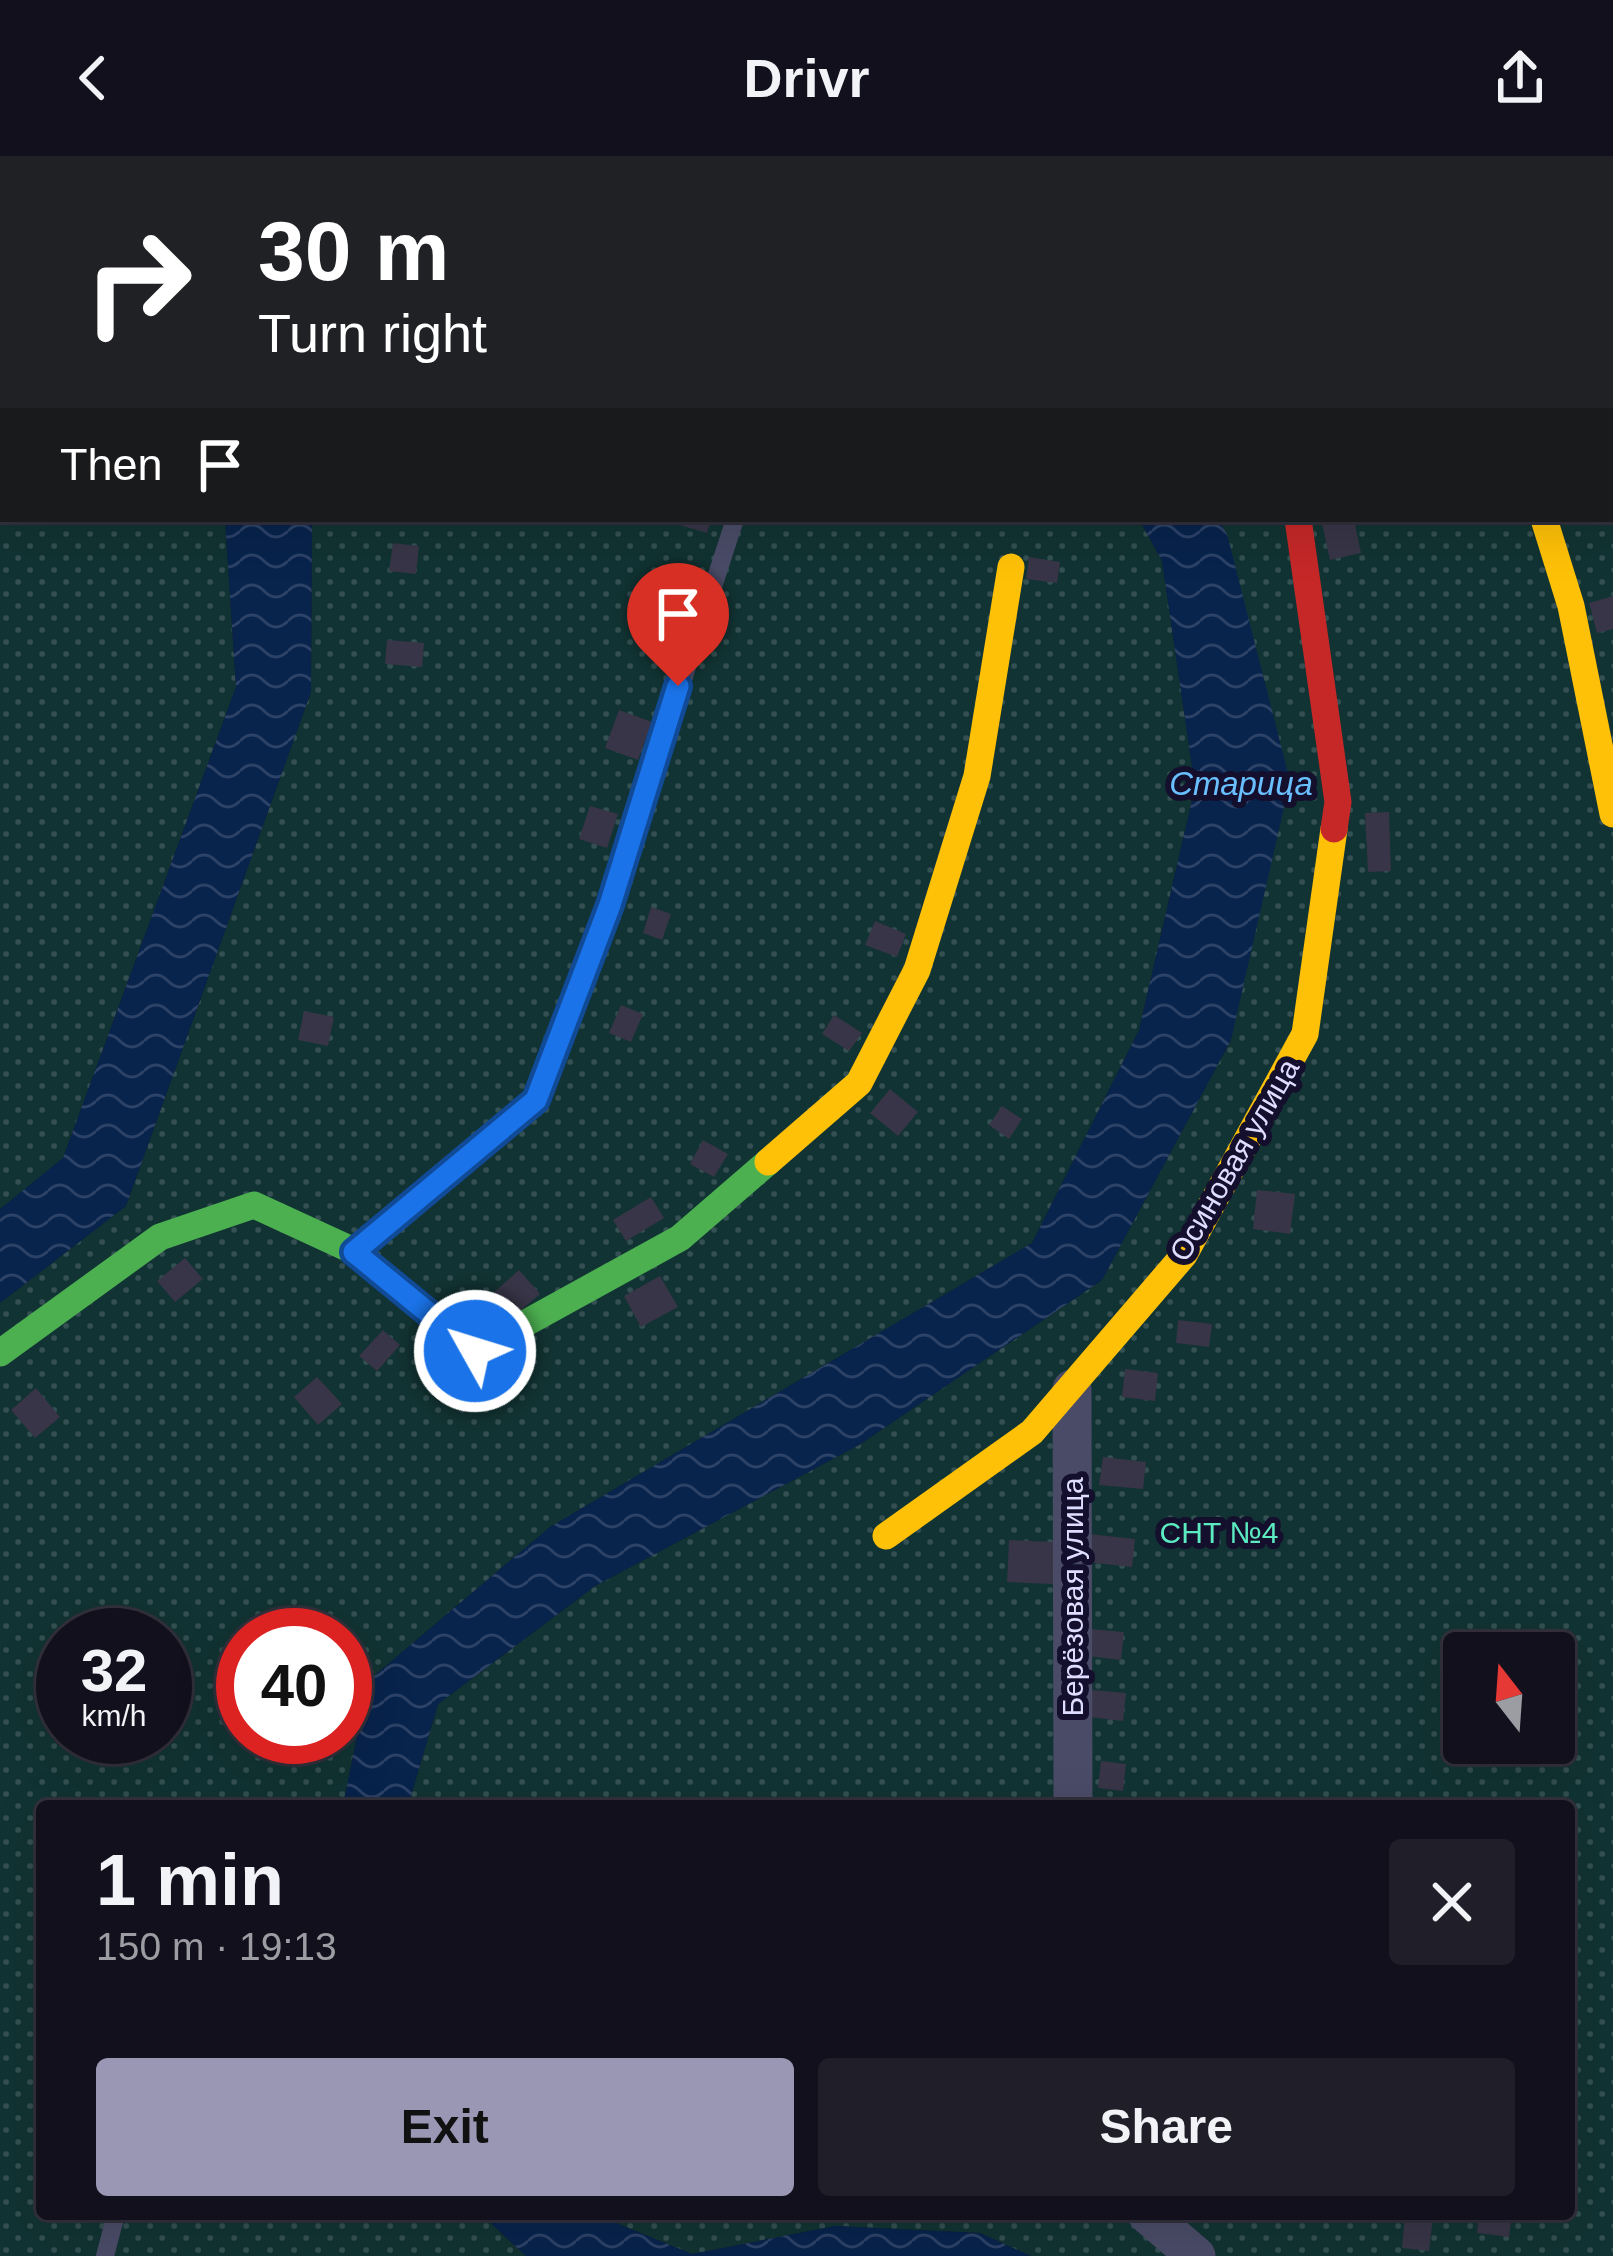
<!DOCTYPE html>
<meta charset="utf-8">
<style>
:root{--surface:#12101c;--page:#1f1e29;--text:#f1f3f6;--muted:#9c9da3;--line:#31303b;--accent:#9997b3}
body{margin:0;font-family:Arial,sans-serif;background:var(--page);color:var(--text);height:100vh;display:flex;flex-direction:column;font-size:45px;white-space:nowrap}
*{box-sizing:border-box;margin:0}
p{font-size:39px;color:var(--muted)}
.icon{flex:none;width:66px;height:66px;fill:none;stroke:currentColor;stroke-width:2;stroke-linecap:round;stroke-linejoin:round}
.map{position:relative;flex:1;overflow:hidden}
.panel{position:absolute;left:36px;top:1644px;width:1539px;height:420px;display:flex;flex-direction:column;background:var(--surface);border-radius:12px;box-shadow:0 12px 48px #0002,0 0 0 3px var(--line)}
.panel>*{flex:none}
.guide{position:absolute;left:0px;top:0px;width:1614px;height:366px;box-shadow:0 12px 48px #0002,0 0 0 3px var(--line);background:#202124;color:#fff;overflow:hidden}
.needle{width:78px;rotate:343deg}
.controls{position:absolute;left:1443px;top:1476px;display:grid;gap:24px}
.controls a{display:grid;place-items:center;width:132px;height:132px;border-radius:12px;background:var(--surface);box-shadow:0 12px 48px #0002,0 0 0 3px var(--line);font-size:60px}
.speed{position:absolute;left:36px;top:1452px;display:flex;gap:24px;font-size:60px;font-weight:700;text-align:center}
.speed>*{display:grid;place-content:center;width:156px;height:156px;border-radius:50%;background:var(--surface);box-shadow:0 12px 48px #0002,0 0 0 3px var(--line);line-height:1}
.speed small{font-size:30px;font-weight:400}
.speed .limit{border:18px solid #d22;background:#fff;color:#111}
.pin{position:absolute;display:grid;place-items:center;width:102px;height:102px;color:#fff;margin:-123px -51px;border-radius:50% 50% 50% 0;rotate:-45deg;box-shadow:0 0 12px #0007}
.pin .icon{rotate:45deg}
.me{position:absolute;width:132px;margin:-66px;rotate:309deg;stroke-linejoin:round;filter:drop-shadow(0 0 9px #0008)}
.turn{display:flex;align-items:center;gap:42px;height:252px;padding:0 60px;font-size:54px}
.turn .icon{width:156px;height:156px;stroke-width:2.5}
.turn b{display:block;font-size:84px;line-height:102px}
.then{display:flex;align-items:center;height:114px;padding:0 60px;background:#0003;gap:24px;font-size:45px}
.round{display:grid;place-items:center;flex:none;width:126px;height:126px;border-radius:12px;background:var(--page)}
.overview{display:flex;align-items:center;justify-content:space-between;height:204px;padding:0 60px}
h1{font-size:72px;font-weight:700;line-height:90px}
.button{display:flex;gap:24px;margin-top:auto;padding:24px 60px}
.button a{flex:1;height:138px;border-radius:12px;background:var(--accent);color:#111;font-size:48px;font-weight:700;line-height:138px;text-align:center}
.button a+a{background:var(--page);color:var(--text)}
header{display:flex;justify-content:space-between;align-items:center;height:156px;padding:0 60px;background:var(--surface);font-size:54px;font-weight:700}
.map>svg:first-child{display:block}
.garden{fill:url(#garden-dots);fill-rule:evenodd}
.water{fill:url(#water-waves)}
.building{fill:#373547}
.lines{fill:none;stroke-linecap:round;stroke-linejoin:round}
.lane{stroke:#4a4b67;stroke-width:18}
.street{stroke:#4a4b67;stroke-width:39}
.fast{stroke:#4caf50;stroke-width:27}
.slow{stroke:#ffc107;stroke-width:27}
.jam{stroke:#c62828;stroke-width:27}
.route-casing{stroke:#114b97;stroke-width:30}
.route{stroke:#1a73e8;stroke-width:21}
.labels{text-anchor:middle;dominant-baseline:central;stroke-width:12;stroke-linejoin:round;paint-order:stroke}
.street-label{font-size:30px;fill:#dedcff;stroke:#130f2d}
.park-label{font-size:30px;fill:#5cebc1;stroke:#130f2d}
.water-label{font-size:33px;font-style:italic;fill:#6ac0ff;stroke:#130f2d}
</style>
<header><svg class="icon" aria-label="back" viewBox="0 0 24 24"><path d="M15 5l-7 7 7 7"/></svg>Drivr<svg class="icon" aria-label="share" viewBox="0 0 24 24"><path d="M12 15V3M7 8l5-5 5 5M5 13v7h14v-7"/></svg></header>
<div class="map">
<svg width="1613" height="2100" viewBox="0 0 1613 2100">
<defs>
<pattern id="garden-dots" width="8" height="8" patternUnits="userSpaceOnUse" patternTransform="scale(3)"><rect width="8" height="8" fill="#123333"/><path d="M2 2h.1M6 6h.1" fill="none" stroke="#345052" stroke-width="1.8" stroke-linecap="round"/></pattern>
<pattern id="water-waves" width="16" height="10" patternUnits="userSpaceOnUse" patternTransform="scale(3)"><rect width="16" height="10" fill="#08234c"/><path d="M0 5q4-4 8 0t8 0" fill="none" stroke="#2c4267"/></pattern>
</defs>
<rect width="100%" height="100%" fill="#181626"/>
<!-- garden -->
<path class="garden" d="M0,0H1613V2100H1031L980,2077L835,2070L692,2098L594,2058H1569V1650H408L438,1548L595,1430L859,1289L1102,1124L1231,884L1227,379L1218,363H1611V3H3V363H225L236,531L63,1002L0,1053ZM1464,1497H1554V1587H1464Z
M312,363H1139L1162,405L1195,631L1139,874L1032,1087L550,1371L368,1525L343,1650H42V2058H481L526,2100H0V1147L126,1050L311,536ZM63,1479H165V1581H63ZM243,1479H345V1581H243Z"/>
<!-- water -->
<path class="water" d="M225,363H312L311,536L126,1050L0,1147V1053L63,1002L236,531Z
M1139,363H1218L1227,378L1290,625L1231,884L1102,1124L859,1289L595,1430L438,1548L408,1650H343L368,1525L550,1371L1032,1087L1139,874L1195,631L1162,405Z
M481,2058H594L692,2098L835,2070L980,2077L1031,2100H526Z"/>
<!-- building -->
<path class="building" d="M658,363H711L707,377Z
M1321,363H1354L1361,397L1330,404Z
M393,387L419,390L416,418L389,415Z
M1029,401L1060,406L1057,427L1026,423Z
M1613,440V473L1597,477L1589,447Z
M387,484L424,487L422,511L385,508Z
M619,554L652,566L638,604L605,592Z
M590,650L618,658L607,692L579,683Z
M1389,656L1391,715L1368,716L1365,657Z
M651,751L671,758L662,784L643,777Z
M875,765L906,778L897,801L865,789Z
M621,849L643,858L631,886L609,877Z
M304,855L334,861L328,890L298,884Z
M834,859L862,877L849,895L822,878Z
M890,933L918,956L898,980L870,957Z
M1002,950L1022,963L1009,983L989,969Z
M703,984L728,998L714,1021L690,1008Z
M1257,1034L1295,1038L1290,1078L1253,1073Z
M651,1041L664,1062L626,1085L613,1064Z
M185,1102L203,1123L175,1146L157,1125Z
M519,1114L540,1138L513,1161L493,1137Z
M660,1120L678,1151L641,1171L624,1140Z
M1178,1164L1212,1168L1209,1191L1176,1187Z
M383,1174L400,1189L377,1215L359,1200Z
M1125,1213L1158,1217L1155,1245L1122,1241Z
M317,1221L342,1248L318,1269L294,1241Z
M36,1232L60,1261L35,1282L11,1254Z
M1103,1301L1146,1306L1143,1333L1099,1329Z
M1089,1378L1135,1383L1132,1411L1086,1406Z
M1009,1384L1054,1386L1053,1428L1007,1426Z
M1090,1473L1124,1476L1121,1504L1087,1500Z
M1092,1534L1126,1537L1123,1565L1089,1561Z
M1101,1605L1126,1608L1123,1635L1098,1632Z
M1479,2058H1512L1509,2081L1477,2077Z
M1405,2059L1433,2061L1429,2095L1402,2092Z"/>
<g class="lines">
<!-- lane -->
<path class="lane" d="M358,1092L536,944L610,749L735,363
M105,2100L116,2058"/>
<!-- street -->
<path class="street" d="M1435,0L1436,3
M1072,1233L1073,1650
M1147,2058L1196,2100"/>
<!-- fast -->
<path class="fast" d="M0,1197L160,1081L254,1049L354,1095L475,1195L680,1082L768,1006"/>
<!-- slow -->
<path class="slow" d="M1544,363L1571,450L1613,658
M768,1006L859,927L917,814L977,620L1011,411
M886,1380L1032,1276L1184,1099L1305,878L1334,673"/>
<!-- jam -->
<path class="jam" d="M1298,363L1338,646L1334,673"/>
</g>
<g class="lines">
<defs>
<path id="route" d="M475,1195L354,1096L536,944L610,749L678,530"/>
</defs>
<!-- route casing -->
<use href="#route" class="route-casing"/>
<!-- route -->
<use href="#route" class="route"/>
</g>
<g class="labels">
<!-- street labels -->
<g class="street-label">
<text transform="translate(1234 1004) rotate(-60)">Осиновая улица</text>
<text transform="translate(1072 1441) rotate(-90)">Берёзовая улица</text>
</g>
<!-- park labels -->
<g class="park-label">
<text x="1219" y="1376">СНТ №4</text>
</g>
<!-- water labels -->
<g class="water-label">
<text x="1241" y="627">Старица</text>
</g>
</g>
</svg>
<div class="controls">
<a><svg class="needle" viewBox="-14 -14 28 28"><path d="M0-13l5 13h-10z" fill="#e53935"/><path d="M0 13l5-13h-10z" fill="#9c9da3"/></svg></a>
</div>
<div class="speed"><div>32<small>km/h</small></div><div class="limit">40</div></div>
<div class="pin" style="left:678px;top:530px;background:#d93025"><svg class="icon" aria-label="arrive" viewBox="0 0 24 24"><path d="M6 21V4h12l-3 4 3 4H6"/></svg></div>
<svg class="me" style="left:475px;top:1195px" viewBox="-20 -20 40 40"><circle r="17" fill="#1a73e8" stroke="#fff" stroke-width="3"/><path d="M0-11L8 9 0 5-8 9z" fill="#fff"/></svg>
<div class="guide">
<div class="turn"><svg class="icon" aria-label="right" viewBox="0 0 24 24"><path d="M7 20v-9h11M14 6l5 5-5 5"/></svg><div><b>30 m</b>Turn right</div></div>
<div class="then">Then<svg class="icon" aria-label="arrive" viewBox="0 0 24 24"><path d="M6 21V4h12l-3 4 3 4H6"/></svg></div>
</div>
<section class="panel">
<div class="overview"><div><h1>1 min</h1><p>150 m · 19:13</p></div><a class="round"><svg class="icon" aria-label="close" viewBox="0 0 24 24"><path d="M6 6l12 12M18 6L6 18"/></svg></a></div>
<div class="button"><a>Exit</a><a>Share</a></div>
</section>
</div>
